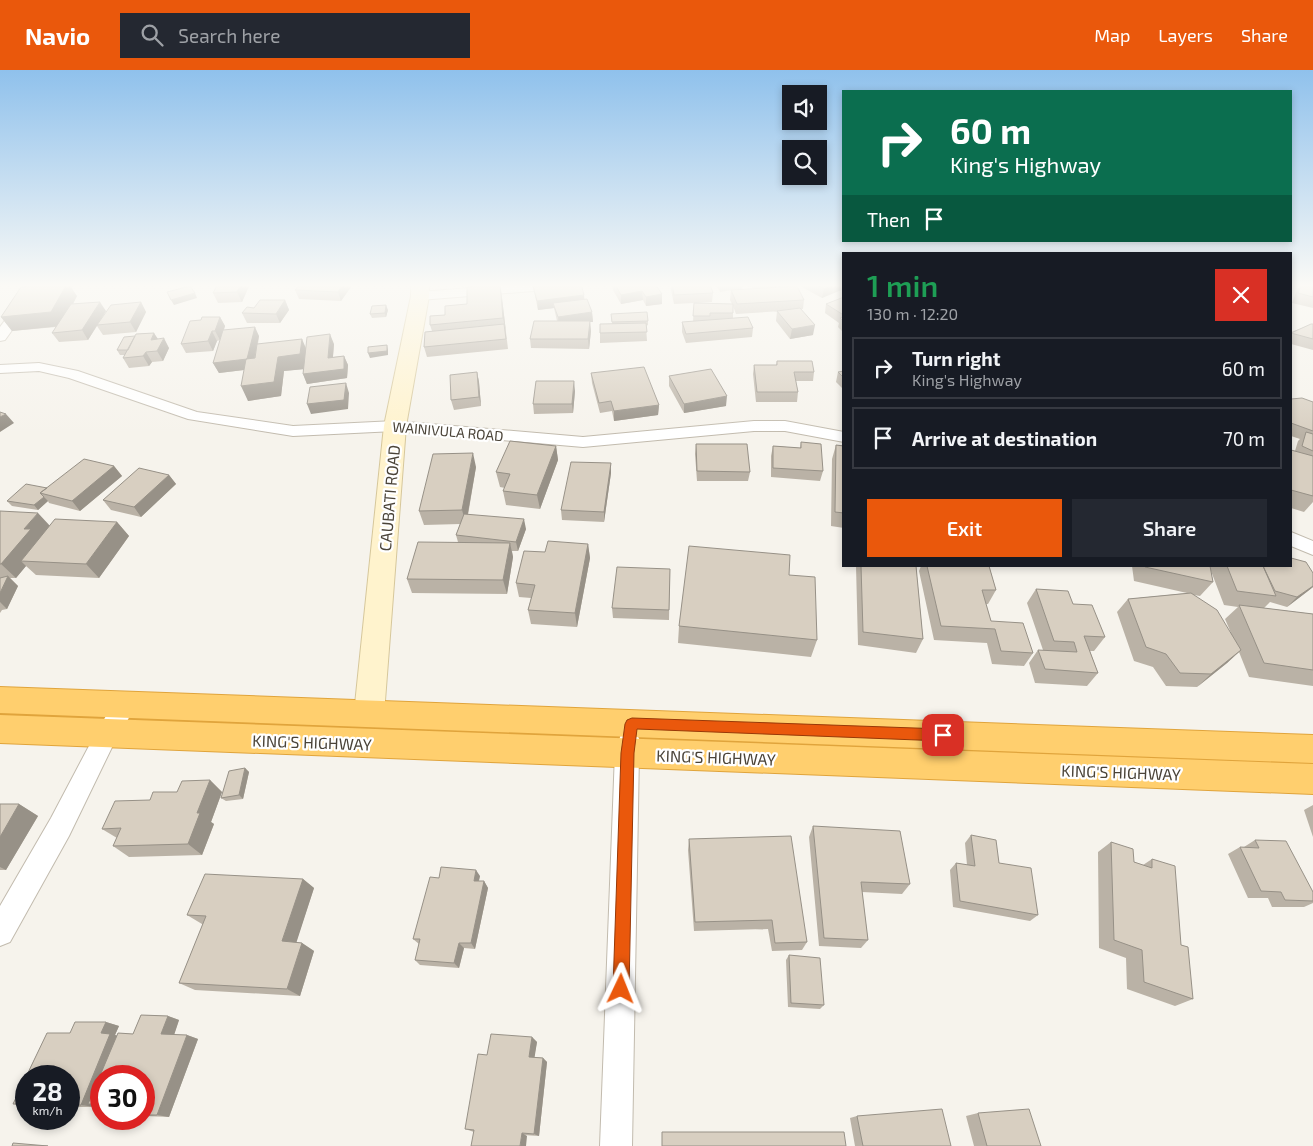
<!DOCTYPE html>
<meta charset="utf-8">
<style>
:root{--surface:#171b24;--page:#242831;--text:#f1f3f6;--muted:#9ea1a6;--line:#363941;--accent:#ea580c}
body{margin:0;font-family:"Exo 2",sans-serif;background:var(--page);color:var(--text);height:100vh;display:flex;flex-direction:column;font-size:19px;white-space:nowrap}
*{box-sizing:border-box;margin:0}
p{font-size:16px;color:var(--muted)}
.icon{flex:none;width:28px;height:28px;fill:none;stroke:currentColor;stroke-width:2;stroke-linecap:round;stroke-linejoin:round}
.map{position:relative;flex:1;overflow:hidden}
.side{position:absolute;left:842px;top:182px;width:450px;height:315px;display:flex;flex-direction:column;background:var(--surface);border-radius:0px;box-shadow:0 2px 8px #0003}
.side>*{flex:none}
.guide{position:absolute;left:842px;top:20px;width:450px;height:152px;border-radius:0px;box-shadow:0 2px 8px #0003;background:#0b6e4f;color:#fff;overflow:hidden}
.fabs{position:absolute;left:782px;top:15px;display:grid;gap:10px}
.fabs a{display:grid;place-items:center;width:45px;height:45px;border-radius:0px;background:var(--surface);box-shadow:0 2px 8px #0003;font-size:25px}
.speed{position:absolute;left:15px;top:995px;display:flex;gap:10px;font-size:25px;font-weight:700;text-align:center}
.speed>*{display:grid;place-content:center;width:65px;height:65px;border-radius:50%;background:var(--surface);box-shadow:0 2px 8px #0003;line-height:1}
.speed small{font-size:12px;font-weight:400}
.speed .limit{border:8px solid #d22;background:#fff;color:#111}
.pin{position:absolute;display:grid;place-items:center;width:42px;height:42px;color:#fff;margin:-21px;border-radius:10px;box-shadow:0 2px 8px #0006}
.me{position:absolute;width:55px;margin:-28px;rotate:2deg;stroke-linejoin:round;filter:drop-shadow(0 0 4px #0008)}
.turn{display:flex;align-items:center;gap:18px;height:105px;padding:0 25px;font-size:22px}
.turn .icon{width:65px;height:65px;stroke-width:2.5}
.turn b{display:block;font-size:35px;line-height:42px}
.then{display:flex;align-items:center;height:48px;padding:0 25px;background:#0003;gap:10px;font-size:19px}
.round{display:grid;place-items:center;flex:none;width:52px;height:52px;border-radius:0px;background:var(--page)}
.headline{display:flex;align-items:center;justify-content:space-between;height:85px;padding:0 25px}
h1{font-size:30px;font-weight:600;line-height:38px;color:#1e9e55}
.action{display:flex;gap:10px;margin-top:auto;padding:10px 25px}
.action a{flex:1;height:58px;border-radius:0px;background:var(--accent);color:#fff;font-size:20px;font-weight:600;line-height:58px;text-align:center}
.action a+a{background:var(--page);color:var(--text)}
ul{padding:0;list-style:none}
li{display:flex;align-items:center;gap:15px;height:62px;margin:0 10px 8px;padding:0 15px;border:2px solid var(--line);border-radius:0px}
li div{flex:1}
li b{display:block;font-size:19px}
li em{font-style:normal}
header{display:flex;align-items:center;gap:30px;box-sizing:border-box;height:70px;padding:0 25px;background:var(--accent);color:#fff}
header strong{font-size:24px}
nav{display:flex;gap:28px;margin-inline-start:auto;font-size:18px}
.search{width:350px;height:45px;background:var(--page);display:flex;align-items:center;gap:12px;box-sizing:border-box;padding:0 18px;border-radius:0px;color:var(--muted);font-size:19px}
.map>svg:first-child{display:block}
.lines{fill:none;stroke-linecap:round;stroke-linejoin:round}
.street-casing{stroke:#c2bbae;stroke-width:2}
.secondary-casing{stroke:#d6c79b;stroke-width:2}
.highway-casing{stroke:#e0a43c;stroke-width:2}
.street{fill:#fff;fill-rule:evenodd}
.secondary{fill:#fff3cd;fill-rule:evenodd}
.highway{fill:#ffcf6e;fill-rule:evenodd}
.wall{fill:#bab2a6;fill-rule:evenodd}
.shaded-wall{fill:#979187}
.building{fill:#d8cfc1;stroke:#979187}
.route{fill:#ea580c;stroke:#983908}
.labels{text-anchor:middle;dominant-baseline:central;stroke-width:4.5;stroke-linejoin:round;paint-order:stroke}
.far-street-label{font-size:14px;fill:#4b4439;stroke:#fff}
.street-label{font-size:16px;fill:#4b4439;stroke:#fff}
</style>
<header>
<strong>Navio</strong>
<div class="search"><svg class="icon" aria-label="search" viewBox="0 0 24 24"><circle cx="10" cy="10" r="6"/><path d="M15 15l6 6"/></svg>Search here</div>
<nav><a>Map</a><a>Layers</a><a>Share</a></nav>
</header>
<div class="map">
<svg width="1313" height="1076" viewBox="0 0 1313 1076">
<rect width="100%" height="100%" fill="#f6f3ec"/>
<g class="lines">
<defs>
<path id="street" d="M32,214H45L5,270L0,271V257Z
M521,214H577L571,218L420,230L414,226L420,222Z
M39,293L78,301L197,342L293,356L395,351L583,367L754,351H785L844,362V372L785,361H754L583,377L395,361L293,366L188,349L69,308L39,301L0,303V295Z
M1291,462L1313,471V485L1291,476Z
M125,626L133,629L136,636L115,671L69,766L10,872L0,876V836L51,748L99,657L117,629Z
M629,661L637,664L640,671L639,683L632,1076H600L615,683L621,664Z"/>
<path id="secondary" d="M411,214H429V226L406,356L384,644L380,653L369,657L358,653L354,644L384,356L411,226Z"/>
<path id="highway" d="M0,617L1313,665V693L0,643Z
M0,645L1313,694V724L0,673Z"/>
</defs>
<!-- street casing -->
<use href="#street" class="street-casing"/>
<!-- secondary casing -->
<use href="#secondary" class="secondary-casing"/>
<!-- highway casing -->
<use href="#highway" class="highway-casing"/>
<!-- street -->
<use href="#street" class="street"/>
<!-- secondary -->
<use href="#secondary" class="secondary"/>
<!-- highway -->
<use href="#highway" class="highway"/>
</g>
<!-- wall -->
<path class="wall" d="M218,214H250L242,232L218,233L213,223Z
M353,214L341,231L299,229L295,220Z
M469,214H502H500L502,228L508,279L427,287L424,277L432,261L430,255L445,245L467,234L470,217Z
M612,214H655L662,224V234L646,236L643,230L621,234L613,220Z
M671,214H710L713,223L712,232L697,233L732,234L730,230L731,220L720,222L716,214H787L783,217L804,230L803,239H801L813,265L790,269L776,251L777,241H781L736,244L733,236V248L753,258L752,267L686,273L682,262V252H693L694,233L674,234L671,220ZM743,214L756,219L731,220L742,219Z
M803,214H844L822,228L802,217Z
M1301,214H1313V238L1292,233L1297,220Z
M533,216L584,229L592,242L593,252H590L591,261L589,279L531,278L530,269L557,251L554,238L538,240Z
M77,226L73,234L106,241L100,251L141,232L146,242L136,262L103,265L97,256L88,270L59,272L52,263L56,257L12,261L1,247Z
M844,227V263L838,257L839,253L825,243L826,234Z
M285,230L289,240L280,253H247L242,243Z
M388,240L386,247L372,248L370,244Z
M611,244L648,251V255L646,256L647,271L600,273V254H612Z
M220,247L225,256L224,260L259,266L258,274L306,278L334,274L333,287L344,286L348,295L347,308L307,314L303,304V299L284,301L281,326L248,331L244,300L219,303L213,293L220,270L217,271L213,281L186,283L181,274L201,250Z
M1313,254V280L1291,274V262Z
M158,269L169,278L163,291L152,292L149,296L129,298L123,288L125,285H120L117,280Z
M777,291L814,302L813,311H796L798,322L797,332H756L753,304L754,295H776Z
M844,301V320L836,312L838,302Z
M477,302L479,312L481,336L454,340L451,330Z
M591,303L659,335L658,345L614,351L612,341L600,343L592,313Z
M669,306L726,336L684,343L669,316Z
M575,321L573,343L534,344L533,334Z
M1291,329L1313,332V432L1304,442L1291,438V380L1295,381L1298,371L1300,369L1291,366Z
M801,372L823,401L820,411L771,407V386L773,376L800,378Z
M696,374L750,402L748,411H697L695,384Z
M836,375L844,376V458L831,456L832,389Z
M556,376L558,390L540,439L506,435L503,421L505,418L500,417L496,402Z
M611,393V403L604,452L562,450L561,440Z
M114,396L122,406L80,441L49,433L48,431L38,440L12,436L7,431Z
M476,397L468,445L526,459L518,481H512L513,487L507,524L412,523L407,509L458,472L456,465L460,454L424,455L419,441Z
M169,405L176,414L141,447L111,440L103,430Z
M0,441L50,456L117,452L129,466L99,508L36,505L26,496L16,508H10L18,516L7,539L2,540L0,543Z
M588,474L590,488L577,557L531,554L528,540L531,528L519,527L516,513L545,482Z
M856,496H916L923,569L916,583L858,575Z
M921,496H989L996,520L988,534H986L991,551L1033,583L1024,596L992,594L987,573L934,570L919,501Z
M1132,496H1291L1313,503V517L1287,537L1270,532L1264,538L1313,544V616L1249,607L1239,582L1227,593L1197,617L1166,616L1153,597L1134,591L1117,542L1128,529L1187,523L1134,511ZM1211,501L1224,535L1238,537L1225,549L1231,563L1194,525L1200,526L1213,512Z
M670,499L669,550L613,548L612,538Z
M789,505L817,570L811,587L678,573L679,556Z
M1036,519L1073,534L1105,567L1094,581H1090L1098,603L1087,616L1035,613L1029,593L1038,580H1043L1027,533Z
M245,698L249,702L243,729L226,731L221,728Z
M210,710L222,722L211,752L214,754L202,785L129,787L113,776L117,768L102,759L150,730L177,722Z
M0,734H19L38,746L6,800H0Z
M1313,735V767L1304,740Z
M813,756L910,814L902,824L862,822L868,870L861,878L819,876L809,767Z
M971,765L999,793L1038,845L1030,851L953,837L950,800L956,793L967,795L965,773Z
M689,769L807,872L802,880L772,881L768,859L694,861L688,780Z
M1255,770L1313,822V833L1304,837H1272L1268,828H1248L1228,784L1240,777H1244Z
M1111,772L1134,792L1143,795L1152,789L1181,875L1193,929L1175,936L1127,919L1126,888L1099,878L1098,782Z
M480,806L479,811H484L488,818L475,879L464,878L459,898L420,895L415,890L419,874L413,869L439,808Z
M303,809L314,818L296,872L302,873L314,881L300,926L195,920L179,913L203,854H202L187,845Z
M789,885L824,935L820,939L788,937L786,890Z
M141,945L168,946L179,950L174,965H187L198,969L169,1047L144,1046V1006H101V1036L96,1035L95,1037H69V1006H26V1036L13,1034L47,963H70L75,952H106L119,956L115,965L117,966L118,963L133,964Z
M532,967L537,972L534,987L543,988L547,992L539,1066L474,1062L465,1059L487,985Z
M978,1043L1041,1076H974L966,1046Z
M857,1046L951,1076H855L850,1048Z"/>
<!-- shaded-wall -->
<path class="shaded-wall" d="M67,214H69L77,226L61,256L12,261L1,247Z
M122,214H138L123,216Z
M241,214H250L242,232L237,222Z
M343,214H353L341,231L338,222Z
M500,214L502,228L506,262L503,248Z
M776,214H787L773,225L774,216Z
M835,214H844V219L822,228L824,219Z
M642,221L643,230L621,234V225Z
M195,223L197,228L174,235L171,230Z
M662,224V234L646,236V227Z
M584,225L585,235L553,233L554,238L538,240L537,231Z
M285,230L289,240L280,253L276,244Z
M100,232L106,241L88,270L82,260Z
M141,232L146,242L136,262L130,252Z
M386,235L388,240L386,247L385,243Z
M592,242L593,252H590L591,261L589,279L588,269L559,256L558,247Z
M220,247L225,256L220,270L215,261Z
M815,255L813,265L790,269L792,259Z
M255,257L259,266L252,299L219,303L213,293Z
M212,261L217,271L213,281L208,271Z
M154,263L160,272L151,270Z
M330,264L334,274L332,297L328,288Z
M164,268L169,278L163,291L157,281Z
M302,269L308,283L306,299L284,301L281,326L248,331L241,316Z
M387,275L388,280V285L370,288L368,283Z
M146,282L152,292L149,296L143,286Z
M344,286L348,295L347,308L307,314L303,304Z
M477,302L479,312L481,336L479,327Z
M574,311L575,321L573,343L572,334Z
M346,313L349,323L348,339L311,344L307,334Z
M727,326L726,336L684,343V334Z
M659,335L658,345L614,351V341Z
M6,344L14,353L0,362V347Z
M556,376L558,390L540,439L537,425Z
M473,383L476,397L466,454L462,440Z
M611,393V403L604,452V442Z
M114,396L122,406L80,441L72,431Z
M169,405L176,414L141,447L134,437Z
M44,427L48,431L38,440L34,435Z
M38,443L51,457L21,491L26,496L16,508L1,494L24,459Z
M524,449L526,459L518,481L516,472Z
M117,452L129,466L99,508L86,494Z
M510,473L513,487L507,524L503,510Z
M588,474L590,488L577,557L575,543Z
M8,506L18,516L7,539L0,532V523Z
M1313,516V517L1308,521L1287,537L1297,527Z
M1241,580L1227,593L1197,617L1211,604Z
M245,698L249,702L243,729L239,725Z
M210,710L222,722L211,752L214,754L202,785L188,774L197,743Z
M19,734L38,746L6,800L0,797V767Z
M476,800L480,806L477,817L474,811Z
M303,809L314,818L294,880L282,871Z
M484,811L488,818L475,879L471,873Z
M302,873L314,881L300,926L287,919Z
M459,873L464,878L459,898L454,893Z
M168,946L179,950L173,968L161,964Z
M106,952L119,956L115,965L123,967L88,1034L96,1035L95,1037L81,1035L101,963Z
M187,965L198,969L169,1047L157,1045Z
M532,967L537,972L534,991L529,987Z
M543,988L547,992L539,1066L534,1064Z
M522,1063L527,1066L526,1076H520Z"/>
<!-- building -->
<path class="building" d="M53,214H67L51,242L1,247L21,217Z
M218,214H241L237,222L213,223Z
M300,214H343L338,222L295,220Z
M500,214L503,248L430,255V246L445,245V236L467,234V217Z
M550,214H581L584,225L537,231L533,216Z
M615,214H655L662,224L646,227L642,221L621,225Z
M672,214H710L713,223L674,225Z
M815,214H835L824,219Z
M1302,214H1313V227L1298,223Z
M190,216L195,223L171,230L167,222Z
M797,216L804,230L737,234L731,220Z
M844,227V244H842L826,234Z
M587,229L592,242L558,247L553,233Z
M260,230H285L276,244L242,243L247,237L254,238Z
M100,232L82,260L52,263L71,234Z
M141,232L130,252L97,255L111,235Z
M694,233L733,234V243H710V246H693Z
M386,235L385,243L370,244L372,236Z
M800,238L815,255L792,259L777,241Z
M647,242L648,251L612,252L611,244Z
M202,247H220L215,261H212L208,271L181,274L190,251L201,250Z
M748,247L753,258L686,264L682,252Z
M844,247V252L840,248Z
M534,251H590L588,269H530Z
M646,253L647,262L600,263V254Z
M504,254L506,269L424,277L425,262Z
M1311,254H1313V269L1291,263Z
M255,257L247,289L213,293L223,260Z
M154,263L151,270L164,268L157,281L146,282L143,286L123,288L136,264Z
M330,264L328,288L344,286V299L303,304L307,267Z
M135,266L128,280H117L124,267Z
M302,269L300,284L278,287L274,312L241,316L246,289L255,288L257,274Z
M387,275V281L368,283V277Z
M777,291H812L814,302H794L798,322H757L754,295H777Z
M644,297L659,335L614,341L611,331L599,333L591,303Z
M711,299L727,326L684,334L669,306Z
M844,301V308L838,302Z
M477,302L479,327L451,330L450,305Z
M536,311H574L572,334H533Z
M346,313L344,330L307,334L310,317Z
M1302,328L1313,332V361L1291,353V329Z
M0,342L6,344L0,347Z
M1306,362L1313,364V381L1302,376Z
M510,371L556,376L537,425L503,421L510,404L496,402Z
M801,372L821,374L823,401L773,398V376L801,378Z
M696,374H747L750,402L697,401Z
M836,375L844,376V443L835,442Z
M1291,380L1313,386V426L1291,420Z
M473,383L462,440L419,441L433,384Z
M84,389L114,396L72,431L40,423Z
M571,392L611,393L604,442L561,440Z
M139,398L169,405L134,437L103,430Z
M26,414L47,418L40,423L44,427L34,435L7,431Z
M0,441L38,443L24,459H31L1,494H0Z
M464,444L524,449L516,472L456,465Z
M55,449L117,452L86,494L21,491Z
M548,471L588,474L575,543L528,540L535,515L516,513L524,481L545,482Z
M418,472L510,473L503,510L407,509Z
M689,476L790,485L789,505L815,507L817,570L679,556Z
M1291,488L1306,492L1313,503V516L1297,527L1275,521L1263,496H1291Z
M861,496H916L923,569L863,562Z
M927,496H989L996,520H982L991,551L1023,553L1033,583L1001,581L995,559L941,556Z
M1145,496H1210L1213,512L1145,497Z
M1227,496H1263L1276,526L1237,521Z
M617,497L670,499L669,540L612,538Z
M8,506L0,523V508Z
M1036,519L1068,521L1073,534L1092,535L1105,567L1084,566L1098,603L1045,599L1038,580L1077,582L1074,572L1054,571Z
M1191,523L1217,540L1241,580L1211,604L1180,603L1166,584L1146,577L1128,529Z
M1239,535L1313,544V600L1264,593Z
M245,698L239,725L221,728L229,701Z
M210,710L197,743H200L188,774L113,776L121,758L102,759L115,731L150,730L153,722H177L182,711Z
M0,734H19L0,767Z
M813,756L900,761L910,814L861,812L868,870L824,868Z
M971,765L996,770L999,793L1031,798L1038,845L960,831L956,793L975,796Z
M791,766L807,872L775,873L772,850L695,852L689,769Z
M1255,770L1286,771L1313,822V831L1285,830L1281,822L1261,821L1240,777L1259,778Z
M1111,772L1133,779L1134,792L1152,798V789L1175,796L1181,875L1188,877L1193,929L1144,912L1142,880L1114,870Z
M441,797L476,800L474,811H484L471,873H459L454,893L415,890L420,869H413L430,807L439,808Z
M205,804L303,809L282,871L302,873L287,919L179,913L206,846L187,845Z
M789,885L820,888L824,935L791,933Z
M141,945L168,946L161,964L187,965L157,1045H144V1006H101V1034H88L118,963L133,964Z
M75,952H106L101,963L110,964L81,1035H69V1006H26V1034H13L47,963H70Z
M491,964L532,967L529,987L543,988L534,1064L522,1063L520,1076H471L474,1060L465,1059L478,984L487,985Z
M942,1039L951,1076H863L857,1046Z
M1029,1039L1041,1076H987L978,1043Z
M662,1062H844L846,1076H662Z
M13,1073L48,1076H12Z"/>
<!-- sky -->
<linearGradient id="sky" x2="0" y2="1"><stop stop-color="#8fc1ec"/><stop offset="0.59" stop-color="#fbfaf6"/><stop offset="1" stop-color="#fbfaf6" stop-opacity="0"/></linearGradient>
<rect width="1313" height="365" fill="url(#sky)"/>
<!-- route -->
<path class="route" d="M632,648L943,659L948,661L950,665L948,669L943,671L637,659L634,683L629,919L626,925L621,927L615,925L613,919L621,683L625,654L627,650Z"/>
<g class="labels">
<!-- far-street labels -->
<g class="far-street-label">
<text transform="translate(448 361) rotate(5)">WAINIVULA ROAD</text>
</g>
<!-- street labels -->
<g class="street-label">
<text transform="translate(389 428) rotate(-85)">CAUBATI ROAD</text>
<text transform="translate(312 672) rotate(2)">KING'S HIGHWAY</text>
<text transform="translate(716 687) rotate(2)">KING'S HIGHWAY</text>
<text transform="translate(1121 702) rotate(2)">KING'S HIGHWAY</text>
</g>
</g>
</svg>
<div class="fabs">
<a><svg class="icon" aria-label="sound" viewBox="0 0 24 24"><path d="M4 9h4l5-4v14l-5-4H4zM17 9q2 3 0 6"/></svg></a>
<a><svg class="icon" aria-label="search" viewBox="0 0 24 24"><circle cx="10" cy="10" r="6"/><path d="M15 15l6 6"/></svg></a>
</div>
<div class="speed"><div>28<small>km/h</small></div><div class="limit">30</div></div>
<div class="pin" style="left:943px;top:665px;background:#d93025"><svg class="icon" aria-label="arrive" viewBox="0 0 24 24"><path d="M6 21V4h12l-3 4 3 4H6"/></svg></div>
<svg class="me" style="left:621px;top:919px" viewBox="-20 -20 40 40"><path d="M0-17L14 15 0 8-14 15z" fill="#ea580c" stroke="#fff" stroke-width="4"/></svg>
<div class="guide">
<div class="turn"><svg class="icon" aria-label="right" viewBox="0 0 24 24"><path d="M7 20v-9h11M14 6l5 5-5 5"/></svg><div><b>60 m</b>King's Highway</div></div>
<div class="then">Then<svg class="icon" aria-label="arrive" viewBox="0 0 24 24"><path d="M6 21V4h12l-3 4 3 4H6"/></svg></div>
</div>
<section class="side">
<div class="headline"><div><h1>1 min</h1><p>130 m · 12:20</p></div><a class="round" style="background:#d93025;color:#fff"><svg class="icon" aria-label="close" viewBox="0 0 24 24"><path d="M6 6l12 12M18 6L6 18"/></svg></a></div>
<ul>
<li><svg class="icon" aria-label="right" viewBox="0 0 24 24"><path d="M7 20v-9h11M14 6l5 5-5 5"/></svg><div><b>Turn right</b><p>King's Highway</p></div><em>60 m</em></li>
<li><svg class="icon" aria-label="arrive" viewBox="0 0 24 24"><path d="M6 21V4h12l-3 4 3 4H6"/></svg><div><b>Arrive at destination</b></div><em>70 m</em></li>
</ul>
<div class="action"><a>Exit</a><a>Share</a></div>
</section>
</div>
